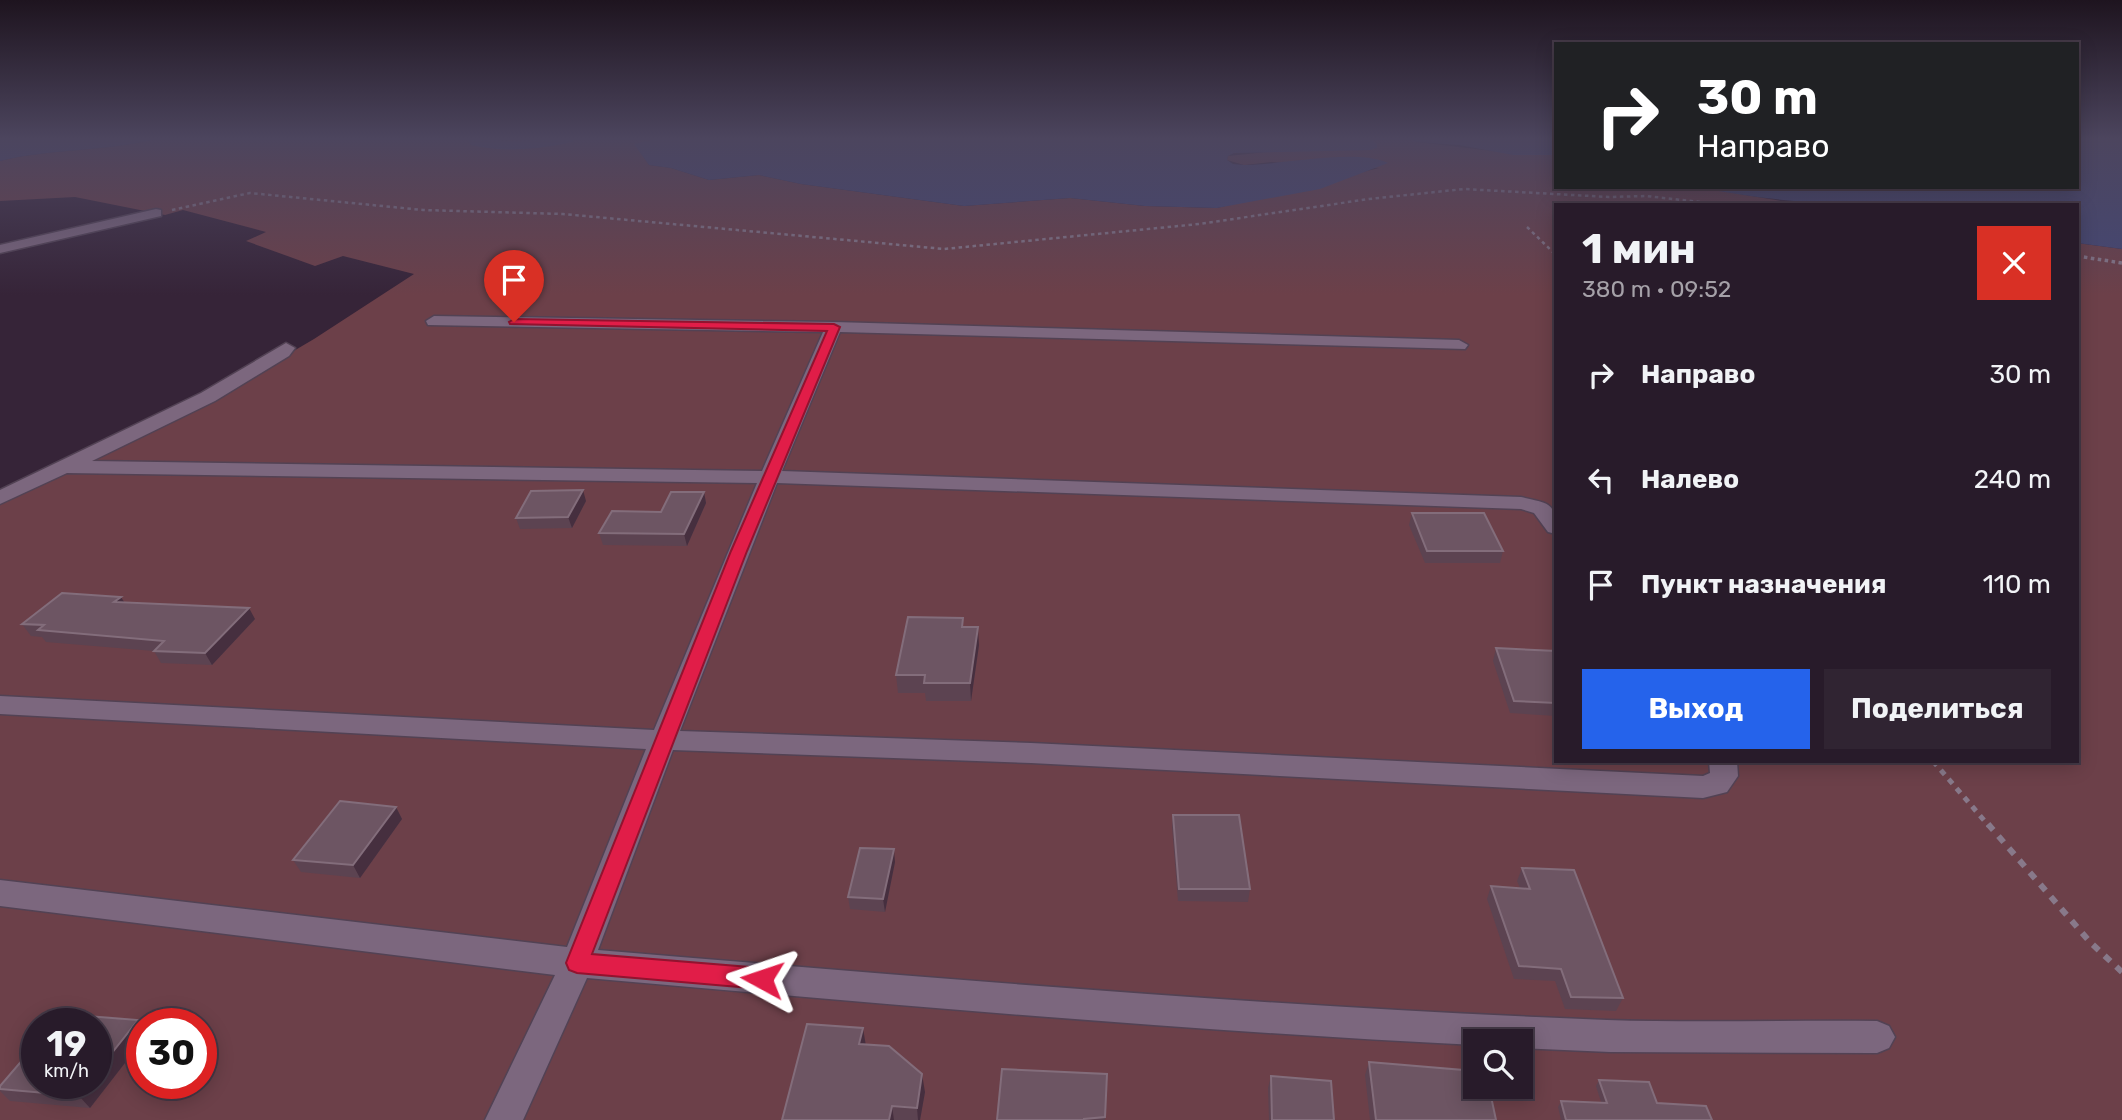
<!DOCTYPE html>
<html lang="ru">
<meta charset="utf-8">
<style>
:root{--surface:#281b2a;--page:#302432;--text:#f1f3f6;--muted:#a5a1a8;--line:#443947;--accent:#2563eb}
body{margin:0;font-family:Rubik,sans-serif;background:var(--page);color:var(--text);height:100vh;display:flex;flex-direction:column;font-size:26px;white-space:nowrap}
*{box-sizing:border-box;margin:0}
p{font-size:23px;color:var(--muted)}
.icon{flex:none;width:38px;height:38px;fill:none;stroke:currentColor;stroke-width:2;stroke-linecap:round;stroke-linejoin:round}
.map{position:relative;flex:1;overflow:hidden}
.panel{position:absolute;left:1554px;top:203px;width:525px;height:560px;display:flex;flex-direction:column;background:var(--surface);border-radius:0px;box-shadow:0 4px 18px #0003,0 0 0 2px var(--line)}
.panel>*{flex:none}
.hud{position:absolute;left:1554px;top:42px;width:525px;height:147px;border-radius:0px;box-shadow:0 4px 18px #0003,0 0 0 2px var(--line);background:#202124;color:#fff;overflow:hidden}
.controls{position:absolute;left:1463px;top:1029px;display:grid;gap:14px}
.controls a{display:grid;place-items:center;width:70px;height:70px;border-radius:0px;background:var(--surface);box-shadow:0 4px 18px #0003,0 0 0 2px var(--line);font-size:35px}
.speed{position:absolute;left:21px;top:1008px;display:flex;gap:14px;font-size:35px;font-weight:700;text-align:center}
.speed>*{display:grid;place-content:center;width:91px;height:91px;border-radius:50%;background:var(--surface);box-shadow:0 4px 18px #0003,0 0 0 2px var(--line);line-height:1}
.speed small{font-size:18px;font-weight:400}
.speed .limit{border:10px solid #d22;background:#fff;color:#111}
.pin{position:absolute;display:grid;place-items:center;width:60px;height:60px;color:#fff;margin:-72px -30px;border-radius:50% 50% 50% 0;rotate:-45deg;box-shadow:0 0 7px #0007}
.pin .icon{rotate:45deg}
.me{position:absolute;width:77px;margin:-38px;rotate:275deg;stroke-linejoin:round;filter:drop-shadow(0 0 5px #0008)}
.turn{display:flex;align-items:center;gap:24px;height:147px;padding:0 28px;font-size:32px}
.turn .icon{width:91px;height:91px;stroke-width:2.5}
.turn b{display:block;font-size:49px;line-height:60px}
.round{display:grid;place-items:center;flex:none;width:74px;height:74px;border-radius:0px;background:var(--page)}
.overview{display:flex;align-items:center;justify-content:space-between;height:119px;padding:0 28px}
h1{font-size:42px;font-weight:700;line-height:52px}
.primary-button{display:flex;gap:14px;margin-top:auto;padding:14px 28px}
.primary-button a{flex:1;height:80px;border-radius:0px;background:var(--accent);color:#fff;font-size:28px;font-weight:700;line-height:80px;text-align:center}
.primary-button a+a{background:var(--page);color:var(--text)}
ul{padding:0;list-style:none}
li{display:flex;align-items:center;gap:21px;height:105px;padding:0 28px}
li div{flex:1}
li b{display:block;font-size:26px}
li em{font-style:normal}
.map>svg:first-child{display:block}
.green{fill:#6c4049;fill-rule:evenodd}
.water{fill:#444775}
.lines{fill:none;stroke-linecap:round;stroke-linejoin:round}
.minor-casing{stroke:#524254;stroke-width:3}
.path-far3{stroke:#88798a;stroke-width:2.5;stroke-dasharray:3.5 3.5;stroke-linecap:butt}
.path-far2{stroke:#88798a;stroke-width:3.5;stroke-dasharray:3.5 3.5;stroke-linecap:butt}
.path-far1{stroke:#88798a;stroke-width:5;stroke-dasharray:6 6;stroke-linecap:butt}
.path{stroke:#88798a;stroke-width:6;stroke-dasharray:8 8;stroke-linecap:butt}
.minor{fill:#7c677e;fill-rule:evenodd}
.wall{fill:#5c4351}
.shaded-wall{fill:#462f3f}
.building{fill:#6d5563;stroke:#836d7b;stroke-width:2}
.route{fill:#e11d48;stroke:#92132f;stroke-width:2}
</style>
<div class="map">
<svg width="2122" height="1120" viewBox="0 0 2122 1120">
<rect width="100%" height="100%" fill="#362438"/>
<!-- green -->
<path class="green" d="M159,138H468L471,145L573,139L510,141L492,138H661L635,144L649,165L671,168L709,180L759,175L801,184L964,206L1070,198L1145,206L1217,208L1379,168L1271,162L1244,165L1227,160L1228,156L1371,141L1372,138H1407L1417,142L1527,155H1556V187H1698L1781,201L1832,205H1556V761H2077V243L2122,249V1120H0V501L203,404L314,339L414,274L343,256L315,266L246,241L266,232L183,210L165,215L75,197L0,201V161C52,148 107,152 159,138ZM37,1024H96V1083H37ZM142,1024H201V1083H142ZM1475,1041H1521V1087H1475Z"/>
<!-- water -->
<path class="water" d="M0,138H159C107,152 52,148 0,161Z
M468,138L510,141L573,138V142C538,149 506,153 471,145Z
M661,138H1372L1370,139L1377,144V148L1370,150L1234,153L1228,156L1227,160L1233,164L1244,165C1282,165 1355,148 1388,163L1320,189L1217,208L1145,206L1070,198L964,206L801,184L759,175L709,180L671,168L649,165L634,144Z
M1407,138H1556V155H1513L1459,145L1417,142Z
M2077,138H2122V249L2077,243V205C1951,205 1822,213 1698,187H2077Z"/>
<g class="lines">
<defs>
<path id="minor" d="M156,209L161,210V216L0,253V245Z
M434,316L834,322L1459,340L1468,345L1465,349L840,332L782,471L1521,497C1550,504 1556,501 1556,534L1548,532L1534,513L1521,509L777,483L680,731L1031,743L1703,776L1710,773L1709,761H1737L1738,776L1727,792L1703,798L1031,763L673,750L598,950C934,978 1270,1007 1607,1020C1696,1023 1787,1020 1877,1021L1889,1026L1895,1037L1889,1048L1877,1053L1610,1052L1521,1048V1041H1475V1045C1178,1030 883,1004 587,978L523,1120H485L555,975L0,906V880L567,947L646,749L0,714V696L654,730L757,483L67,473L0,504V490L201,393L286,343L295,348L289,356L215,401L92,461L762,471L823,332L428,325L426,321Z"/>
</defs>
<!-- minor casing -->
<use href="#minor" class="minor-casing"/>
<!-- path-far3 -->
<path class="path-far3" d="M172,210L250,193L423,210L563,214L944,249L1199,224L1369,199L1464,189L1609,197L1646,196L1727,205
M1527,227L1556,255
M2077,256L2081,257"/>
<!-- path-far2 -->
<path class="path-far2" d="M2077,256L2122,263"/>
<!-- path-far1 -->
<path class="path-far1" d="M1933,761L1989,826"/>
<!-- path -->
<path class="path" d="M1988,824L2090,942L2122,972"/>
<!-- minor -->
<use href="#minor" class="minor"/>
</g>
<!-- wall -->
<path class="wall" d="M704,492L706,503L687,546L603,545L599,533L661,512Z
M586,501L572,528L520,529L516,518Z
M1412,513L1503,551L1500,563H1425L1409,525Z
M125,603L255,619L212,665L161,663L154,651L46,642L42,637L31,636L22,624Z
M964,627L979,645L971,701H926L925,693H898L896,675Z
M1496,648L1556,651V716L1510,713L1493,661Z
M396,807L402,819L360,878L301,872L293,860Z
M1173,815L1250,889L1248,902L1178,901L1172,827Z
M895,862L885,912L850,909L848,897Z
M1522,868L1623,998L1616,1011L1565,1009L1555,981L1514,979L1487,899L1491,886L1520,888L1517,881Z
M142,1025V1041L90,1108L10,1101L0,1091V1086Z
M866,1044L925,1092L920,1120H782Z
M1369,1062L1496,1120H1370L1365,1075Z
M1107,1074L1105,1120H997Z
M1271,1076L1334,1120H1269L1268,1088Z
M1599,1080L1657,1103L1712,1120H1561L1558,1107L1561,1101L1601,1102L1596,1086Z"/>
<!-- shaded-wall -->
<path class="shaded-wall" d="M583,490L586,501L572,528L568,517Z
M704,492L706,503L687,546L684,534Z
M121,597L128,608L114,602Z
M249,608L255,619L212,665L205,653Z
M978,627L979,645L971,701L970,683Z
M396,807L402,819L360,878L353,865Z
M894,849L895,862L885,912L883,899Z
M138,1020L142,1025V1041L90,1108L79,1096L89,1083H96V1073Z
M863,1028L866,1046L859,1044Z
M922,1074L925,1092L920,1120H918L917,1108Z
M892,1106L894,1120H889Z"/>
<!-- building -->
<path class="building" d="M583,490L568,517L516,518L531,491Z
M671,492H704L684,534L599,533L612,511L661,512Z
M1412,513H1484L1503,551H1427Z
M62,593L121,597L114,602L249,608L205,653L154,651L164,641L38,630L44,625L22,624Z
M908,617L963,618L962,627H978L970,683H924L925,675H896Z
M1496,648L1556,651V703L1514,701Z
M340,801L396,807L353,865L293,860Z
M1173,815H1239L1250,889H1179Z
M860,848L894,849L883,899L848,897Z
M1522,868L1574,870L1623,998L1571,997L1561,969L1519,966L1491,886L1530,889Z
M61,1014L138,1020L96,1073V1024H53Z
M807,1024L863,1028L859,1044L889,1046L922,1074L917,1108L892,1106L889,1120H782Z
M37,1043V1083H89L79,1096L0,1089V1086Z
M1369,1062L1475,1071V1087H1489L1496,1120H1376Z
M1002,1069L1107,1074L1105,1117L1084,1119V1120H997Z
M1271,1076L1331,1081L1334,1120H1272Z
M1599,1080L1649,1082L1657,1103L1706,1106L1712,1120H1566L1561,1101L1607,1103Z"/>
<!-- sky -->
<linearGradient id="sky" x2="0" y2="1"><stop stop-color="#1e141f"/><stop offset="0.47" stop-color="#4c455e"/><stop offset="1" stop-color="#4c455e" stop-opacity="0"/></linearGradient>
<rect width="2122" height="295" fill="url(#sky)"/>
<!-- route -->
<path class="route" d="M514,319L834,324L840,327L747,551L592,954L762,968L770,971L774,979L770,986L762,989L577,973L569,970L566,963L731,551L827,331L510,324L509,322Z"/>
</svg>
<div class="controls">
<a><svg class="icon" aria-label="search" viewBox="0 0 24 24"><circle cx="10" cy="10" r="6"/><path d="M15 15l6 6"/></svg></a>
</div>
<div class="speed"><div>19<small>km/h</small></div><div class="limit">30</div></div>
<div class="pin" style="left:514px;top:322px;background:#d93025"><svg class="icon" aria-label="arrive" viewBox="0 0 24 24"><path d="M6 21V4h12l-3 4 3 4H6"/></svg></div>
<svg class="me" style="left:762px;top:979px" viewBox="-20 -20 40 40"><path d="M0-17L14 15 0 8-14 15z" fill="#e11d48" stroke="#fff" stroke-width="4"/></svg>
<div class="hud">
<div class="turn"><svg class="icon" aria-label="right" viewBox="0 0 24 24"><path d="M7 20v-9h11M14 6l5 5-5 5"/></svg><div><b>30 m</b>Направо</div></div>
</div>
<section class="panel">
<div class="overview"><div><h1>1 мин</h1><p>380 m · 09:52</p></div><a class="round" style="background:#d93025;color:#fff"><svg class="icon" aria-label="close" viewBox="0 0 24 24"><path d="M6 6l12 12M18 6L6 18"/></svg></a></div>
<ul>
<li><svg class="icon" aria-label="right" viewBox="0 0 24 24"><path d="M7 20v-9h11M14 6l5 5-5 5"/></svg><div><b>Направо</b></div><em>30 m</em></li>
<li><svg class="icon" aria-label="left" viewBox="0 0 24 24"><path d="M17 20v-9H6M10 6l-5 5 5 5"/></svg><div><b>Налево</b></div><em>240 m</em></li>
<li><svg class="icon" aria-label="arrive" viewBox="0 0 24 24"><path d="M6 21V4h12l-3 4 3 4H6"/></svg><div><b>Пункт назначения</b></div><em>110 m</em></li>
</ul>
<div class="primary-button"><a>Выход</a><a>Поделиться</a></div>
</section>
</div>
